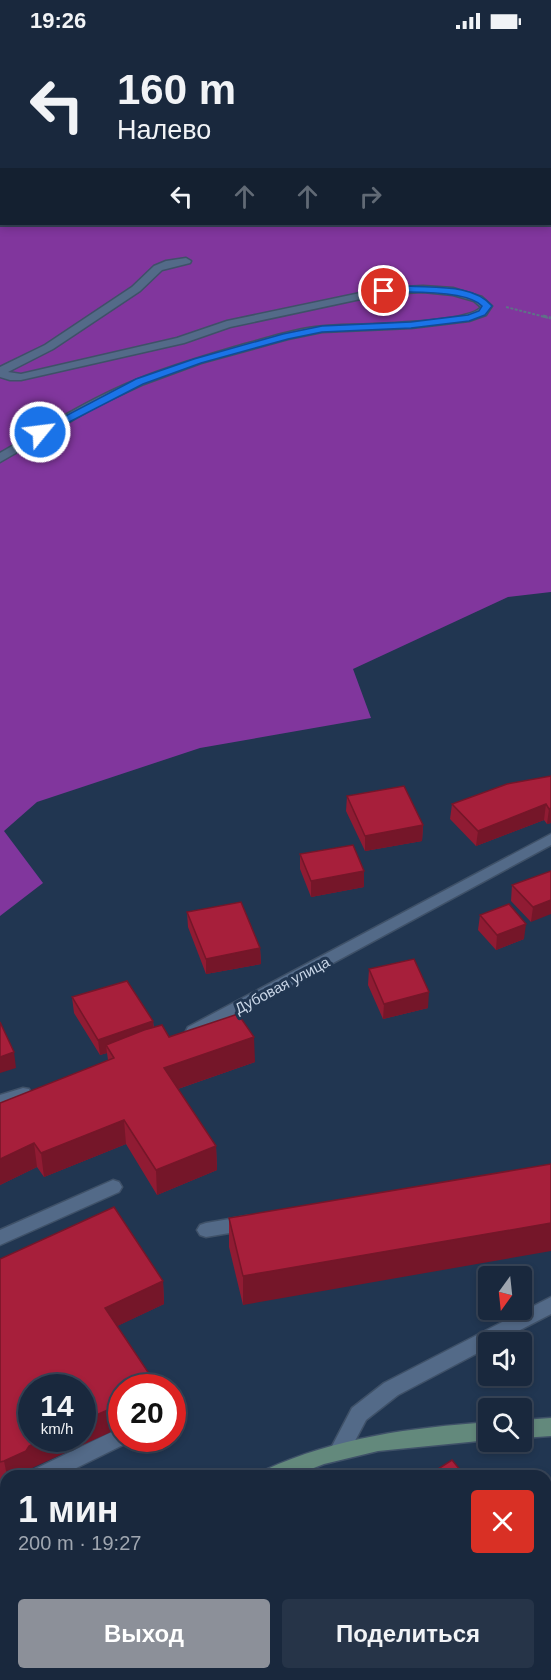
<!DOCTYPE html>
<html lang="ru">
<meta charset="utf-8">
<style>
:root{--surface:#19283d;--page:#263448;--text:#f1f3f6;--muted:#9fa6b0;--line:#374457;--accent:#8c9099}
body{margin:0;font-family:Helvetica,sans-serif;background:var(--page);color:var(--text);height:100vh;display:flex;flex-direction:column;font-size:22px;white-space:nowrap}
*{box-sizing:border-box;margin:0}
p{font-size:20px;color:var(--muted)}
.icon{flex:none;width:33px;height:33px;fill:none;stroke:currentColor;stroke-width:2;stroke-linecap:round;stroke-linejoin:round}
.map{position:relative;flex:1;overflow:hidden}
.side{position:absolute;left:0px;top:1428px;width:552px;height:210px;display:flex;flex-direction:column;background:var(--surface);border-radius:18px 18px 0 0;box-shadow:0 3px 9px #0003,0 0 0 2px var(--line)}
.side>*{flex:none}
.banner{position:absolute;left:0px;top:0px;width:552px;height:183px;box-shadow:0 3px 9px #0003,0 0 0 2px var(--line);background:#19283d;color:var(--text);overflow:hidden}
.needle{width:39px;rotate:195deg}
.controls{position:absolute;left:478px;top:1224px;display:grid;gap:12px}
.controls a{display:grid;place-items:center;width:54px;height:54px;border-radius:6px;background:var(--surface);box-shadow:0 3px 9px #0003,0 0 0 2px var(--line);font-size:30px}
.speed{position:absolute;left:18px;top:1332px;display:flex;gap:12px;font-size:30px;font-weight:700;text-align:center}
.speed>*{display:grid;place-content:center;width:78px;height:78px;border-radius:50%;background:var(--surface);box-shadow:0 3px 9px #0003,0 0 0 2px var(--line);line-height:1}
.speed small{font-size:15px;font-weight:400}
.speed .limit{border:9px solid #d22;background:#fff;color:#111}
.pin{position:absolute;display:grid;place-items:center;width:51px;height:51px;color:#fff;margin:-26px;border:3px solid #fff;border-radius:50%;box-shadow:0 2px 6px #0007}
.me{position:absolute;width:66px;margin:-33px;rotate:61deg;stroke-linejoin:round;filter:drop-shadow(0 0 4px #0008)}
.turn{display:flex;align-items:center;gap:21px;height:126px;padding:0 18px;font-size:27px}
.turn .icon{width:78px;height:78px;stroke-width:2.5}
.turn b{display:block;font-size:42px;line-height:51px}
.lanes{display:flex;align-items:center;height:57px;padding:0 18px;background:#0003;justify-content:center;gap:30px;direction:ltr}
.lanes .off{opacity:.35}
.round{display:grid;place-items:center;flex:none;width:63px;height:63px;border-radius:6px;background:var(--page)}
.headline{display:flex;align-items:center;justify-content:space-between;height:102px;padding:0 18px}
h1{font-size:36px;font-weight:800;line-height:45px}
.primary-button{display:flex;gap:12px;margin-top:auto;padding:12px 18px}
.primary-button a{flex:1;height:69px;border-radius:6px;background:var(--accent);color:#fff;font-size:24px;font-weight:800;line-height:69px;text-align:center}
.primary-button a+a{background:var(--page);color:var(--text)}
.status{display:flex;justify-content:space-between;align-items:center;height:42px;padding:0 30px;background:var(--surface);direction:ltr}
.status svg{height:16px;fill:currentColor}
.map>svg:first-child{display:block}
.forest{fill:#81369d}
.lines{fill:none;stroke-linecap:round;stroke-linejoin:round}
.service-casing{stroke:#3f5168;stroke-width:3}
.minor-casing{stroke:#3f5168;stroke-width:3}
.secondary-casing{stroke:#3f5168;stroke-width:3}
.path-far1{stroke:#5f7188;stroke-width:2;stroke-dasharray:3 1.5;stroke-linecap:butt}
.path{stroke:#5f7188;stroke-width:3;stroke-dasharray:4 2;stroke-linecap:butt}
.service{fill:#536a88;fill-rule:evenodd}
.minor{fill:#536a88;fill-rule:evenodd}
.secondary{fill:#63897c;fill-rule:evenodd}
.wall{fill:#901b33}
.shaded-wall{fill:#751629}
.building{fill:#a71f3b;stroke:#751629;stroke-width:1.5}
.route{fill:#1a73e8;stroke:#114b97;stroke-width:1.5}
.labels{text-anchor:middle;dominant-baseline:central;stroke-width:6;stroke-linejoin:round;paint-order:stroke}
.street-label{font-size:15px;fill:#c9d6e7;stroke:#213651}
</style>
<div class="status"><b>19:26</b><svg viewBox="0 0 49 12"><path d="M0 12V9h3v3zM5 12V6h3v6zM10 12V3h3v9zM15 12V0h3v12zM26 1h20v11H26zM47 4h2v5h-2z"/></svg></div>
<div class="map">
<svg width="551" height="1638" viewBox="0 0 551 1638">
<rect width="100%" height="100%" fill="#213651"/>
<!-- forest -->
<path class="forest" d="M0,0H551V13L550,2H2V182H550L551,118V550L508,555L353,627L371,676L200,706L37,760L4,789L43,841L0,874Z"/>
<g class="lines">
<defs>
<path id="service" d="M186,216L191,219L190,221L162,228L140,249L53,307L8,330L21,332L177,296L227,279L384,246L423,244L453,246L482,255L492,264L486,273L469,279L411,286L322,290L288,297L201,321L144,342L97,364L0,420V411C45,385 89,357 136,338C172,323 208,313 245,302C271,295 298,286 325,284C351,282 469,282 481,265L474,259L453,253L423,250L384,252L230,285L184,301L21,338H10L0,335V325L45,303L132,245L154,224L166,219Z
M113,1138L119,1140L122,1145L119,1150L0,1203V1188Z
M247,1174L253,1176L256,1181L253,1186L247,1188L206,1195L200,1193L197,1188L200,1183L206,1181Z
M122,1385V1396H131L129,1400L60,1434H30L33,1428Z
M6,1442V1461L0,1463V1444Z"/>
<path id="minor" d="M551,792V803L200,993H188L186,989L188,985Z
M23,1046L29,1047L31,1052L29,1057L0,1066V1053Z
M551,1255V1272L497,1300H489V1305L398,1353L366,1378L347,1414L340,1417L333,1414L330,1408L352,1366L384,1341Z
M551,1506V1531L546,1533V1508Z
M371,1632H399L396,1638H368Z"/>
<path id="secondary" d="M551,1376V1394L522,1396V1378Z
M489,1380V1398L378,1409L324,1422L293,1434H262L265,1428C337,1395 411,1386 489,1380Z
M6,1579V1600L0,1602V1581Z"/>
</defs>
<!-- service casing -->
<use href="#service" class="service-casing"/>
<!-- minor casing -->
<use href="#minor" class="minor-casing"/>
<!-- secondary casing -->
<use href="#secondary" class="secondary-casing"/>
<!-- path-far1 -->
<path class="path-far1" d="M506,265L549,276"/>
<!-- path -->
<path class="path" d="M543,274L551,276"/>
<!-- service -->
<use href="#service" class="service"/>
<!-- minor -->
<use href="#minor" class="minor"/>
<!-- secondary -->
<use href="#secondary" class="secondary"/>
</g>
<!-- wall -->
<path class="wall" d="M551,734V781L547,782L544,778L476,804L450,777L452,762Z
M347,754L423,783L422,799L365,809L346,769Z
M300,812L364,845L311,855L300,827Z
M551,829L531,880L511,859L512,843Z
M187,870L260,906L261,922L206,932L188,885Z
M480,873L524,897L496,908L478,888Z
M369,927L428,966L383,977L368,943Z
M72,955L153,979L154,986L169,995L255,1020L178,1047L216,1104L217,1128L157,1153L126,1102L44,1135L37,1125L0,1143V1061L108,1018L107,1011L100,1013L74,971Z
M551,1122L243,1263L229,1205V1176Z
M0,1217L163,1239L164,1262L117,1284L29,1431L23,1434H6V1441L0,1442Z
M151,1632H302L293,1638H155Z"/>
<!-- shaded-wall -->
<path class="shaded-wall" d="M546,762L544,778L476,804L478,789Z
M551,766V781L547,782L549,767Z
M423,783L422,799L365,809V794Z
M364,829V845L311,855V839Z
M551,858V872L531,880L533,865Z
M526,882L524,897L496,908L497,893Z
M260,906L261,922L206,932V917Z
M429,950L428,966L383,977L384,962Z
M153,979L154,994L106,1003L107,1011L100,1013L98,998Z
M254,995L255,1020L166,1051L164,1026Z
M14,1010L16,1026L0,1031V1015Z
M124,1078L126,1102L44,1135L41,1111Z
M34,1101L37,1125L0,1143V1117Z
M216,1104L217,1128L157,1153L156,1128Z
M551,1181V1209L243,1263V1234Z
M163,1239L164,1262L107,1289L105,1266Z
M122,1362V1385L32,1426L29,1431L23,1434H7L4,1419L29,1404L45,1396H82V1379Z
M260,1632H302L293,1638H251Z"/>
<!-- building -->
<path class="building" d="M551,734V766L549,767L546,762L478,789L452,762L507,742Z
M404,744L423,783L365,794L347,754Z
M353,803L364,829L311,839L300,812Z
M551,829V858L533,865L512,843Z
M241,860L260,906L206,917L187,870Z
M509,862L526,882L497,893L480,873Z
M414,917L429,950L384,962L369,927Z
M127,939L153,979L98,998L72,955Z
M238,972L254,995L164,1026L216,1104L156,1128L124,1078L41,1111L34,1101L0,1117V1061L114,1016L106,1003L144,988L162,983L169,995Z
M0,980L14,1010L0,1015Z
M551,1122V1181L243,1234L229,1176Z
M114,1165L163,1239L105,1266L158,1345L122,1346V1362L82,1379V1346H32V1396H45L29,1404L26,1409L4,1419L0,1420V1217Z
M452,1418L465,1434H427Z
M166,1632H260L251,1638H170Z"/>
<!-- route -->
<path class="route" d="M408,244C434,246 474,242 492,264L485,273L469,279L411,286L322,290L288,297L201,321L143,342L44,393L35,390L136,337L194,317L283,292L322,284L411,280L468,273L479,269L482,264C470,251 425,250 407,250C398,250 387,254 379,249L384,246Z"/>
<g class="labels">
<!-- street labels -->
<g class="street-label">
<text transform="translate(282 943) rotate(-28)">Дубовая улица</text>
</g>
</g>
</svg>
<div class="controls">
<a><svg class="needle" viewBox="-14 -14 28 28"><path d="M0-13l5 13h-10z" fill="#e53935"/><path d="M0 13l5-13h-10z" fill="#9fa6b0"/></svg></a>
<a><svg class="icon" aria-label="sound" viewBox="0 0 24 24"><path d="M4 9h4l5-4v14l-5-4H4zM17 9q2 3 0 6"/></svg></a>
<a><svg class="icon" aria-label="search" viewBox="0 0 24 24"><circle cx="10" cy="10" r="6"/><path d="M15 15l6 6"/></svg></a>
</div>
<div class="speed"><div>14<small>km/h</small></div><div class="limit">20</div></div>
<div class="pin" style="left:384px;top:249px;background:#d93025"><svg class="icon" aria-label="arrive" viewBox="0 0 24 24"><path d="M6 21V4h12l-3 4 3 4H6"/></svg></div>
<svg class="me" style="left:40px;top:390px" viewBox="-20 -20 40 40"><circle r="17" fill="#1a73e8" stroke="#fff" stroke-width="3"/><path d="M0-11L8 9 0 5-8 9z" fill="#fff"/></svg>
<div class="banner">
<div class="turn"><svg class="icon" aria-label="left" viewBox="0 0 24 24"><path d="M17 20v-9H6M10 6l-5 5 5 5"/></svg><div><b>160 m</b>Налево</div></div>
<div class="lanes"><svg class="icon" aria-label="left" viewBox="0 0 24 24"><path d="M17 20v-9H6M10 6l-5 5 5 5"/></svg><svg class="icon off" aria-label="ahead" viewBox="0 0 24 24"><path d="M12 20V5M6 11l6-6 6 6"/></svg><svg class="icon off" aria-label="ahead" viewBox="0 0 24 24"><path d="M12 20V5M6 11l6-6 6 6"/></svg><svg class="icon off" aria-label="right" viewBox="0 0 24 24"><path d="M7 20v-9h11M14 6l5 5-5 5"/></svg></div>
</div>
<section class="side">
<div class="headline"><div><h1>1 мин</h1><p>200 m · 19:27</p></div><a class="round" style="background:#d93025;color:#fff"><svg class="icon" aria-label="close" viewBox="0 0 24 24"><path d="M6 6l12 12M18 6L6 18"/></svg></a></div>
<div class="primary-button"><a>Выход</a><a>Поделиться</a></div>
</section>
</div>
